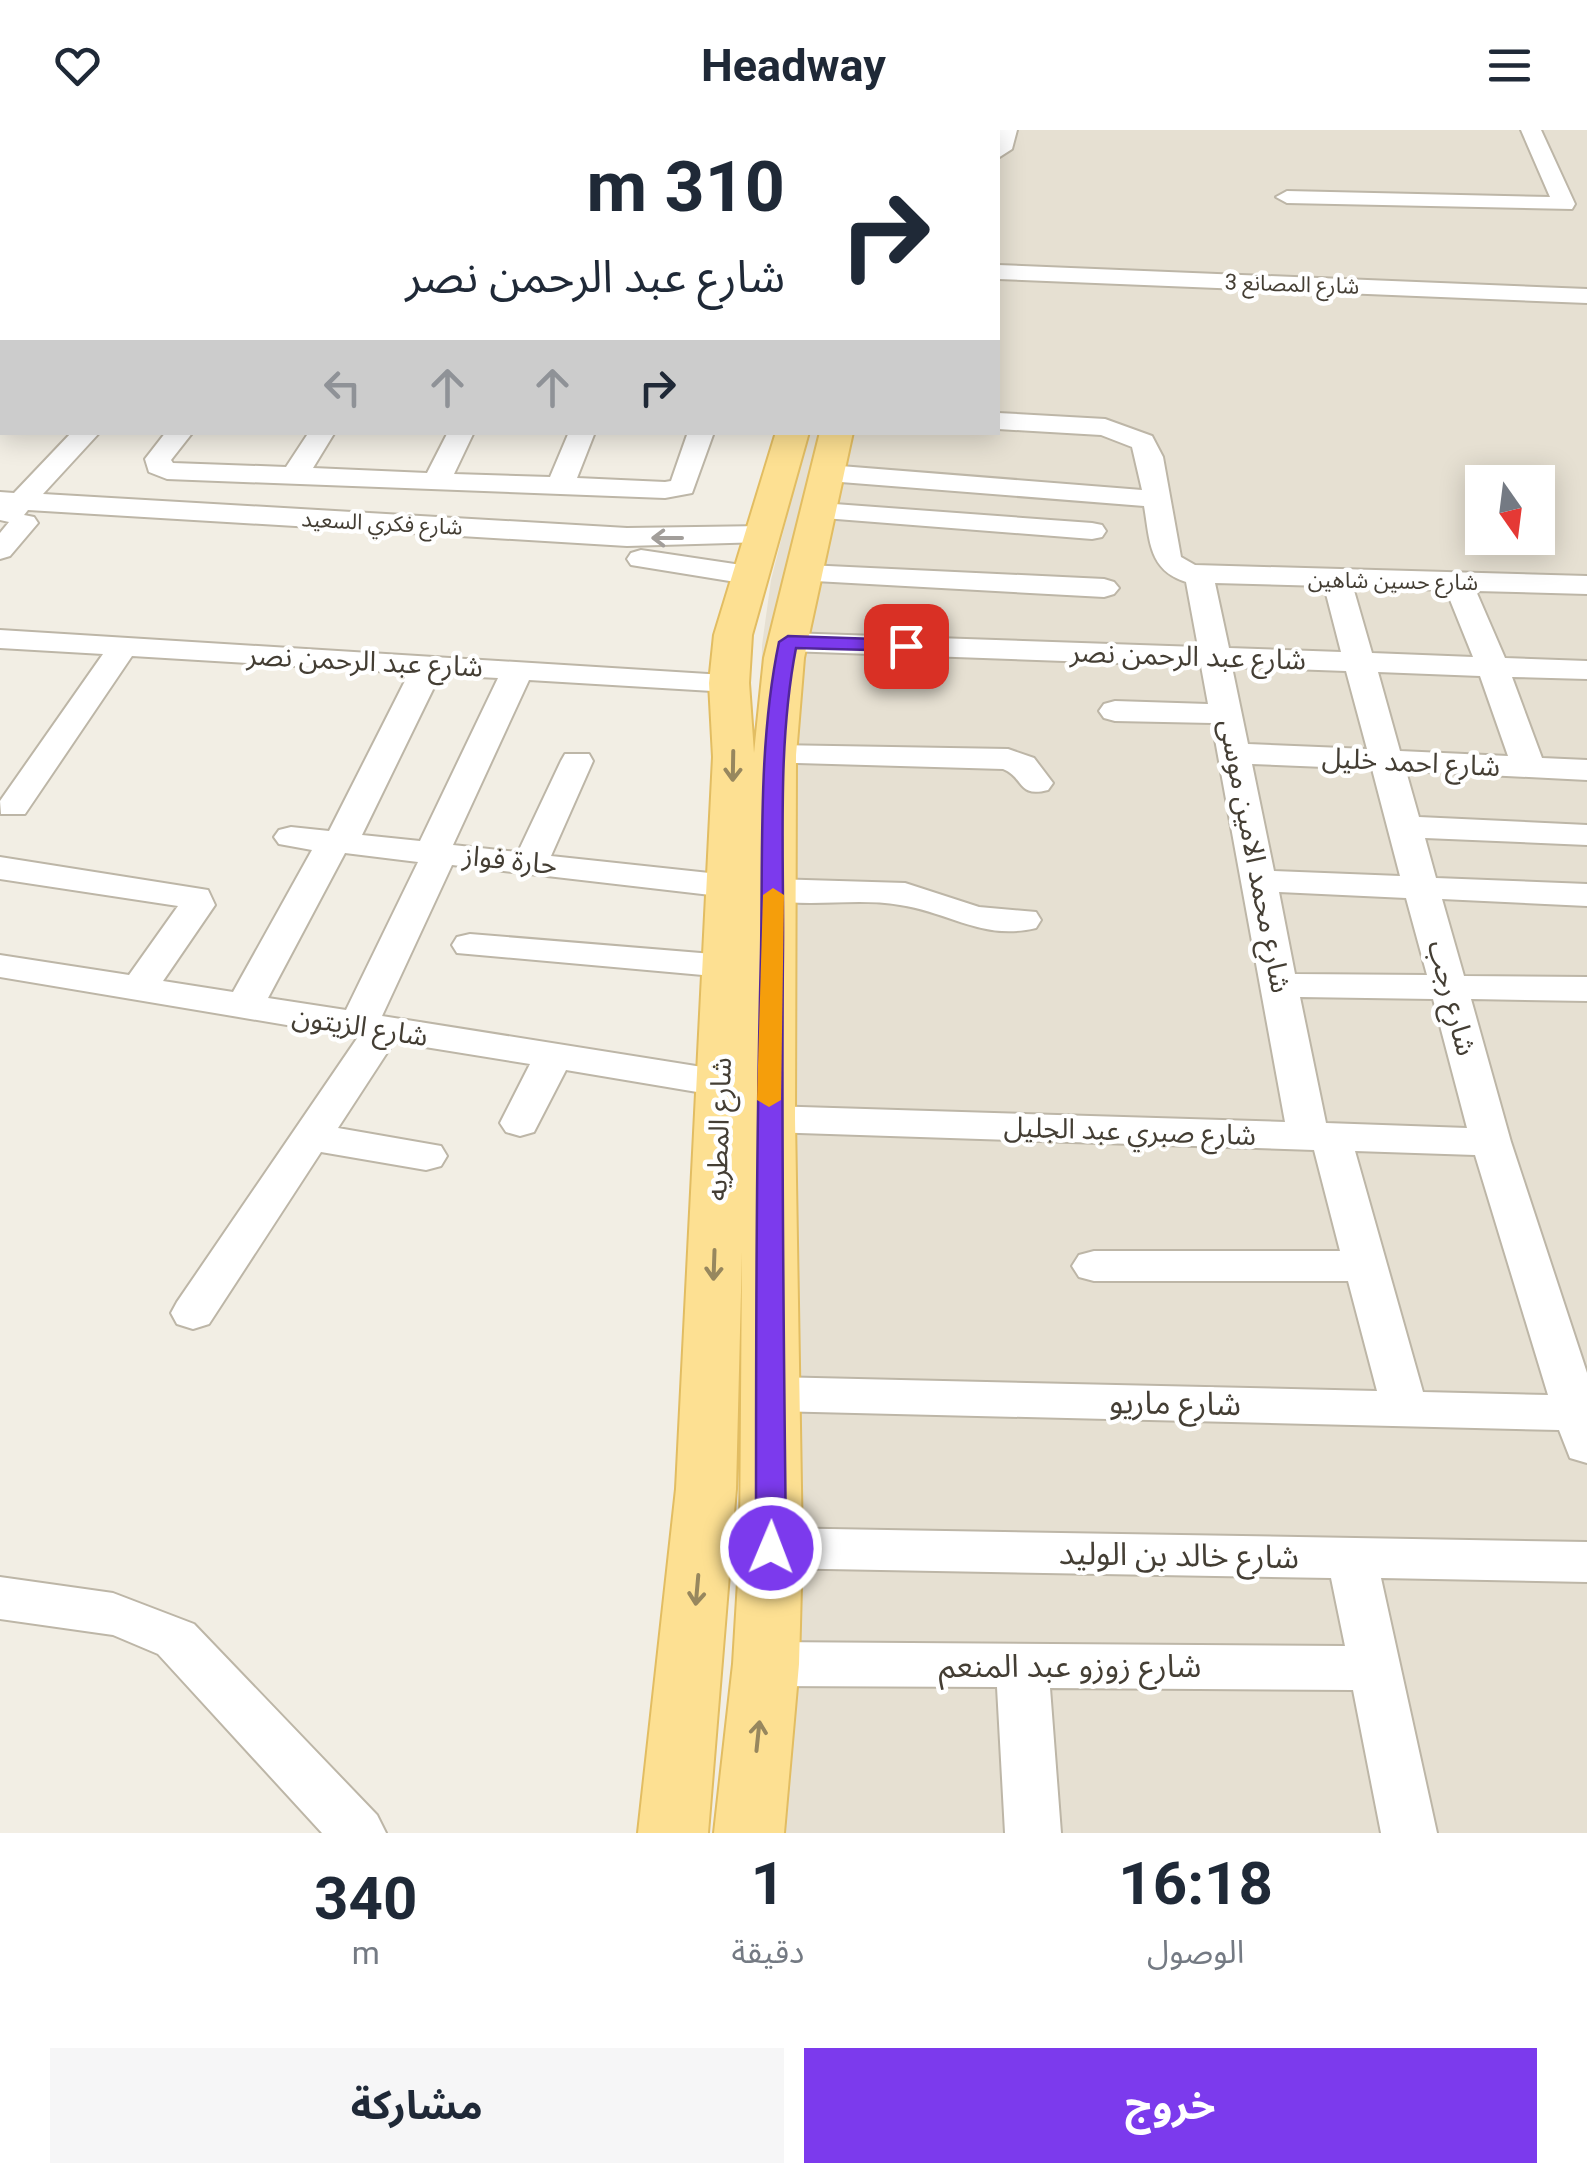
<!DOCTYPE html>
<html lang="ar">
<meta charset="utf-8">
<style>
:root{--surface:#fff;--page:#f6f6f7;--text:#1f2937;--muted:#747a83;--accent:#7c3aed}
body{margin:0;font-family:Roboto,"Noto Sans Arabic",sans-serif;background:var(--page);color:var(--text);direction:rtl;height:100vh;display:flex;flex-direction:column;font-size:38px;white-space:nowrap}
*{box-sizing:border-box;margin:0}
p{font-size:32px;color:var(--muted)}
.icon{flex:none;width:55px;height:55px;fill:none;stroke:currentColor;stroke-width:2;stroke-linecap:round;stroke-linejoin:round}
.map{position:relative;height:1703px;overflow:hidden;direction:ltr}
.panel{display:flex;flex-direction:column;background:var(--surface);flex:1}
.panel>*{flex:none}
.top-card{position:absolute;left:0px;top:0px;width:1000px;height:305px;box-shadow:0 5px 25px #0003;direction:rtl;background:#fff;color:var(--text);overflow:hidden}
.needle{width:65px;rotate:166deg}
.controls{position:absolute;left:1465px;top:335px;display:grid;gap:20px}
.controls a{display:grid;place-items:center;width:90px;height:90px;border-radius:0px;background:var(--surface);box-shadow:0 5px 25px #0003;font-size:50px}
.pin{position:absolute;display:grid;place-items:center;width:85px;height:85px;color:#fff;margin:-42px;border-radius:20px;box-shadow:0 5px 15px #0006}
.me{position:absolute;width:110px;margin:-55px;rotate:1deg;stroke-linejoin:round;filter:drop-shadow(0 0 8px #0008)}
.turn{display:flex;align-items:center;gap:35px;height:210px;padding:0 50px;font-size:45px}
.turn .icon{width:130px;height:130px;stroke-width:2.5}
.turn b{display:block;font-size:70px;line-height:85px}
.lanes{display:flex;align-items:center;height:95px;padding:0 50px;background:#0003;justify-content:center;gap:50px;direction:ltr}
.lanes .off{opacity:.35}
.eta{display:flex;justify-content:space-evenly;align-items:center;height:170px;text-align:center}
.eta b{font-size:60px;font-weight:700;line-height:70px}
.button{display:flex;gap:20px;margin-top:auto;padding:20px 50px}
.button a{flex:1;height:115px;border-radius:0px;background:var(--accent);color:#fff;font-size:40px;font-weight:700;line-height:115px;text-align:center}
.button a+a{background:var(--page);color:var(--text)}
header{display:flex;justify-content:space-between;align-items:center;height:130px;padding:0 50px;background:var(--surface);font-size:45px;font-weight:700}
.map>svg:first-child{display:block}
.residential{fill:#e6e0d2;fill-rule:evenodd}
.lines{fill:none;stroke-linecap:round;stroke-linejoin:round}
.minor-casing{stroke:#bdb6a7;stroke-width:4}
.major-casing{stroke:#e2bd62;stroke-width:4}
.minor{fill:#fff;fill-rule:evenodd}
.major{fill:#fde092;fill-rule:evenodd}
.oneway{stroke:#a29e9a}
.oneway2{stroke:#97875e}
.route{fill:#7c3aed;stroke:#51269a;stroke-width:2.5}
.slow{fill:#f59e0b}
.labels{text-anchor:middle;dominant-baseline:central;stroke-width:9;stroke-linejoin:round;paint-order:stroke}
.far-street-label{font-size:22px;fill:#443e34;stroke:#fff}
.street-label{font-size:28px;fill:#443e34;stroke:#fff}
.near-street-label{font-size:32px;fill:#443e34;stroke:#fff}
</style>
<header><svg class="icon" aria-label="menu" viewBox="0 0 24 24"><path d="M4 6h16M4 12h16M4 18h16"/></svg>Headway<svg class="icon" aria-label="heart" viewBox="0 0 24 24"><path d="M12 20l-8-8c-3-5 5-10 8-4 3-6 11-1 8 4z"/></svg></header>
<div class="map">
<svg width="1587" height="1703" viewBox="0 0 1587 1703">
<rect width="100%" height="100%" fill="#f2eee4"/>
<!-- residential -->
<path class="residential" d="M884,0H1587V1703H723L745,1521L762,515L771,450L808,303L998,302V2ZM1482,352H1538V408H1482Z"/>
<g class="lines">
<defs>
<path id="minor" d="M997,0H1017L1012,19L998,28Z
M1521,0H1541L1575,74L1572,79L1287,73L1276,67L1287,61L1550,67Z
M0,18H2V30H0Z
M998,135L1587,159V173L998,149Z
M0,140H2V154H0Z
M998,283L1105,289L1152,306L1163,327L1181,427L1195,435L1587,446V464L1476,461L1505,528L1587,531V549L1512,547L1542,628L1587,630V650L1406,641L1419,687L1587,695V715L1425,708L1436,748L1587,754V776L1442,769L1464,846L1587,847V871L1471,869L1511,1012L1587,1243V1333L1570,1328L1559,1300L773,1281L757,1276L750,1264L757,1252L773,1247L1377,1261L1348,1151H1094L1079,1147L1072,1136L1079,1125L1094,1121H1340L1314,1020L769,1002L755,998L749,989L755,980L769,976L1285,992L1212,593L1115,591L1104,588L1099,581L1104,574L1115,571L1208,574L1201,536L788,521L777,518L773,512L777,506L788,503L1198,517L1186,452C1148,440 1150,410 1144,376L828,351L814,343L828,335L1142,360L1132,317L1101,305L998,299ZM1215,453L1324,456L1341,522L1229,518ZM1353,457L1446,460L1473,527L1372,523ZM1232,537L1346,541L1367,619L1248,614ZM1378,542L1480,546L1508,626L1400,621ZM1252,634L1372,639L1400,746L1274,741ZM1279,762L1406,768L1427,845L1295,844ZM1300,867L1433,869L1467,998L1326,993ZM1355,1021L1475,1025L1548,1265L1423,1262Z
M72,302H100L43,364L627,398L764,396L774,398L778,404L774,410L764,412L627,416L28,380L24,385L34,387L38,393L10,426L0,429V403L9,392L0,390V362L14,363Z
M166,302H193L171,330L173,333L286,337L309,302H335L313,338L427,343L448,302H474L454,344L550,347L569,302H595L577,348L665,352L671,351L688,302H714L692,363L665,368L167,349L149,342L145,329Z
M821,373L1092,393L1102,395L1106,401L1102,407L1092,409L811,387L807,381Z
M641,420L748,436L758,439L763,445L758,451L748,454L631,435L627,429L631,423Z
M807,435L1104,449L1114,452L1119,458L1114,464L1104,467L797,450L792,444L797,438Z
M0,500L740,546L745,553L740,560L729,562L529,550L453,715L518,722L561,631L565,624H589L593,631L551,726L728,745L741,748L746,756L741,764L728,767L452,735L382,886L721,940L735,944L741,953L735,962L721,966L566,940L534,1002L520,1006L506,1002L500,993L530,934L394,912L338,998L441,1016L447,1026L441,1036L426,1040L321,1022L209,1194L193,1199L177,1194L171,1183L177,1172L358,907L0,847V825L129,845L178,776L0,749V727L208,760L215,775L163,851L233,862L312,720L279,714L274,707L279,700L291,697L329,701L409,543L132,526L25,684H1L0,671L103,524L0,518ZM440,545L498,548L420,711L362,705ZM345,723L418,732L346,880L268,868Z
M775,615L1008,619L1034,628L1053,653L1048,660C1017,668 1025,648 1003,639L763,632L759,625L763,618Z
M773,749L905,753L979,777L1036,782L1041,790L1036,798C983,811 949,782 900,775C854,767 806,779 760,768L755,760L760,752Z
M470,804L725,825L738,828L744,836L738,844L725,847L457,823L452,815L457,807Z
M771,1398L1587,1412V1452L1381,1448L1437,1703H1381L1353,1560L1050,1558L1061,1703H1005L997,1557L766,1556L748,1549L740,1534L748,1519L766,1512L1345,1516L1331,1448L771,1438L754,1432L746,1418L754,1404Z
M0,1447L113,1463L194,1494L377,1685L386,1703H322L158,1524L113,1505L0,1489Z"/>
<path id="major" d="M776,302H809L752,505L749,553L754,623L764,528L820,302H853L804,528L796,625L795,989L802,1418L799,1534L784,1703H714L733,1534L740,1418L742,1122L736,1359L708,1703H638L676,1359L713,627L709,553L714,505Z"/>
</defs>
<!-- minor casing -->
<use href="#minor" class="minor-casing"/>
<!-- major casing -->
<use href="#major" class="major-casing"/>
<!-- minor -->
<use href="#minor" class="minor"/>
<!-- major -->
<use href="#major" class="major"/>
</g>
<!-- one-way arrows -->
<defs><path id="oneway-shaft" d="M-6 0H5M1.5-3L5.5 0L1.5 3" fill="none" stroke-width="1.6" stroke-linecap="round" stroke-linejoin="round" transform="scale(2.5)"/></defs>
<use class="oneway" href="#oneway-shaft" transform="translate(667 408) rotate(-180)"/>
<g class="oneway2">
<use href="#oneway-shaft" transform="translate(733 636) rotate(91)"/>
<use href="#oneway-shaft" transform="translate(714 1135) rotate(92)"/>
<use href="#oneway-shaft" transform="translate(697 1460) rotate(95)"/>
<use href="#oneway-shaft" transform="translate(758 1606) rotate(-84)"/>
</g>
<!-- route -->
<path class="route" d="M788,506L906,510L915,516L906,521L796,518C777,616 784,720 783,820C781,1019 784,1219 786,1418L782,1427L771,1430L761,1427L756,1418C756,1220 756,1022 761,823C763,720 758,613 779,512Z"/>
<!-- slow -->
<path class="slow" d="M773,758L784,765L781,970L769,977L757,970L763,765Z"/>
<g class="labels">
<!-- far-street labels -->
<g class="far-street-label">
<text transform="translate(1292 154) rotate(2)">شارع المصانع 3</text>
<text transform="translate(382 393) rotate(3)">شارع فكري السعيد</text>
<text transform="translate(1393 451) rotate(1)">شارع حسين شاهين</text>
</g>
<!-- street labels -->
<g class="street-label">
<text transform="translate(1188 526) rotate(2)">شارع عبد الرحمن نصر</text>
<text transform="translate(365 531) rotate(3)">شارع عبد الرحمن نصر</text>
<text transform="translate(1411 632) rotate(3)">شارع احمد خليل</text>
<text transform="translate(1255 726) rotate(79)">شارع محمد الامين موسى</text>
<text transform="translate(510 730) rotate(6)">حارة فواز</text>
<text transform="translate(1452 868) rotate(75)">شارع رجب</text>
<text transform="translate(360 896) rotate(9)">شارع الزيتون</text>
<text transform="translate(719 999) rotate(-88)">شارع المطريه</text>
<text transform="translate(1130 1001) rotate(2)">شارع صبري عبد الجليل</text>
</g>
<!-- near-street labels -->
<g class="near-street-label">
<text transform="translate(1175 1273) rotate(1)">شارع ماريو</text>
<text transform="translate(1179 1425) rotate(1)">شارع خالد بن الوليد</text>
<text x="1070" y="1536">شارع زوزو عبد المنعم</text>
</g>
</g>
</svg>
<div class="controls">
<a><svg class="needle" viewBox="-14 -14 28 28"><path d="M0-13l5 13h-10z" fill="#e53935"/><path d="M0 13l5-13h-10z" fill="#747a83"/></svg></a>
</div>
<div class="pin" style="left:906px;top:516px;background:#d93025"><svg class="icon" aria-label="arrive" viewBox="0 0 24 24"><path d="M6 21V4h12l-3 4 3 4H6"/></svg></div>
<svg class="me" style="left:771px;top:1418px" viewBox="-20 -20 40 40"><circle r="17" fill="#7c3aed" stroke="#fff" stroke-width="3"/><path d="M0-11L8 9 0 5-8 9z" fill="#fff"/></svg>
<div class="top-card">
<div class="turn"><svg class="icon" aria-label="right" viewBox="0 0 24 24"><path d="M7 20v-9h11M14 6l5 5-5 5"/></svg><div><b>310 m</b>شارع عبد الرحمن نصر</div></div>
<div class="lanes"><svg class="icon off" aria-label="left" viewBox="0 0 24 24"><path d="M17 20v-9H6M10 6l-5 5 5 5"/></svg><svg class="icon off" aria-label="ahead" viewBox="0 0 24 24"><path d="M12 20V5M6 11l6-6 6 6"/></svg><svg class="icon off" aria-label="ahead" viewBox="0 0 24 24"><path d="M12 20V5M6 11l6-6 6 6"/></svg><svg class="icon" aria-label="right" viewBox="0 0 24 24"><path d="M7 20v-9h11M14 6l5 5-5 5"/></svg></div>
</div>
</div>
<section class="panel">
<div class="eta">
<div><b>16:18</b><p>الوصول</p></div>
<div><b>1</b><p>دقيقة</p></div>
<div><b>340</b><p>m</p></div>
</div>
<div class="button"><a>خروج</a><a>مشاركة</a></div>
</section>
